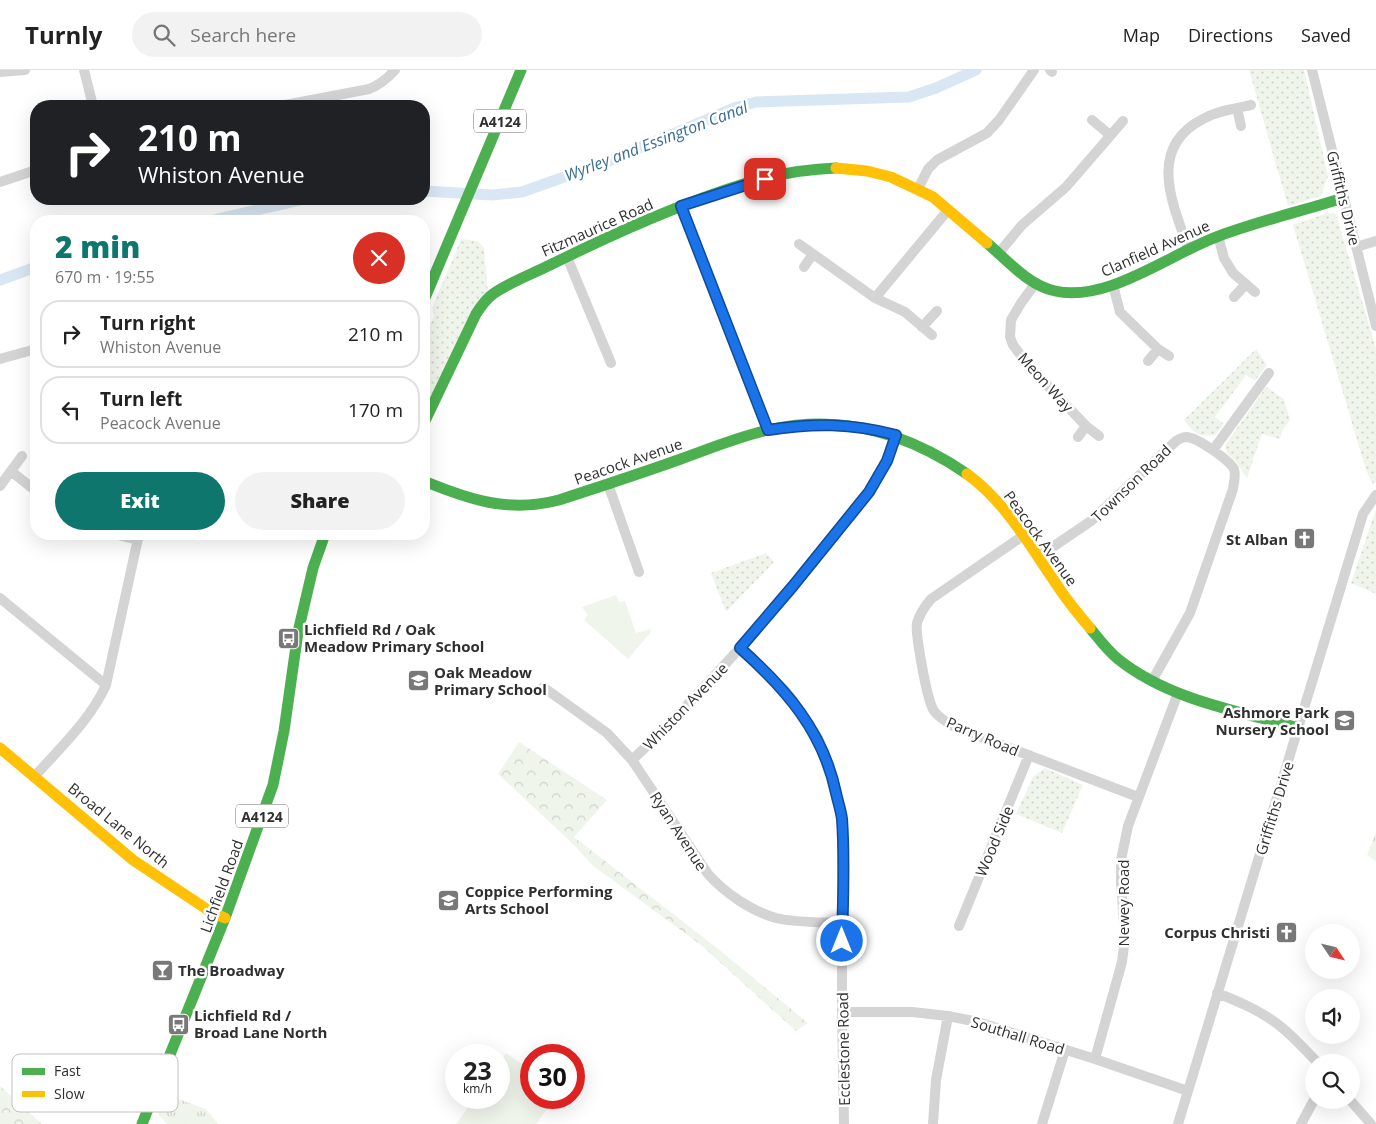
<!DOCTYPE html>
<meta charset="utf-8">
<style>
:root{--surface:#fff;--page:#f2f2f2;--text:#222;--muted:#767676;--line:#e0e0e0;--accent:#0f766e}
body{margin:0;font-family:"Open Sans",sans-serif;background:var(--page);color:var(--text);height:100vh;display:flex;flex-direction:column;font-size:19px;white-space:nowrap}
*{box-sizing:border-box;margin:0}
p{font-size:16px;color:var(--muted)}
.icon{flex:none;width:28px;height:28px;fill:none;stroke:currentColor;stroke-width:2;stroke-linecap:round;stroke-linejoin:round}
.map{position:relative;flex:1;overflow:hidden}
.details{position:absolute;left:30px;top:145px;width:400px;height:325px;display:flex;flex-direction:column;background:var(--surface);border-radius:20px;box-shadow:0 5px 20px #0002}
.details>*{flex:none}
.top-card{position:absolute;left:30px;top:30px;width:400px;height:105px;border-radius:20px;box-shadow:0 5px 20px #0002;background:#202124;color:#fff;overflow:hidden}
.needle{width:32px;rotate:125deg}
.tools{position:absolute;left:1305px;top:854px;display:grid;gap:10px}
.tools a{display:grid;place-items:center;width:55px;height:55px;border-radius:50%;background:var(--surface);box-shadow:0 5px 20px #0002;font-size:25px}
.speed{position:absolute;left:445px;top:974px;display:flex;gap:10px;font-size:25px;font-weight:700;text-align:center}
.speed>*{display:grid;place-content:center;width:65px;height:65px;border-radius:50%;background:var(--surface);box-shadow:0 5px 20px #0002;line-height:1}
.speed small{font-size:12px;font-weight:400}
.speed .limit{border:8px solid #d22;background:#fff;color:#111}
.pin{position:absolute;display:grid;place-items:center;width:42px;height:42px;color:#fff;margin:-21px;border-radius:10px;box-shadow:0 2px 8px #0006}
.me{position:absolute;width:55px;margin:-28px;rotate:0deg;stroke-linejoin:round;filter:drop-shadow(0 0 4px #0008)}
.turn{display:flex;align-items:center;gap:18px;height:105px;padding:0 25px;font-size:22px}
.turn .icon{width:65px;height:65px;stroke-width:2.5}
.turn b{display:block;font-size:35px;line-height:42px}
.round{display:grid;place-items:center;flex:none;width:52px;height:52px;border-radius:26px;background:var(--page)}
.summary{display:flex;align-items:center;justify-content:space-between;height:85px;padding:0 25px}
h1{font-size:30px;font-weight:800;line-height:38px;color:var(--accent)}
.action{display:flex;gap:10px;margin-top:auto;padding:10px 25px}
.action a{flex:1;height:58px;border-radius:30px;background:var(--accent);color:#fff;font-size:20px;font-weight:800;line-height:58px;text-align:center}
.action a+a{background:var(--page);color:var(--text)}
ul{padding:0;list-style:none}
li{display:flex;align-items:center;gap:15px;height:68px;margin:0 10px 8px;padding:0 15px;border:2px solid var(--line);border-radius:20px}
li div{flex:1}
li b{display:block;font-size:19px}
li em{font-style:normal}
header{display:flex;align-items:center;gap:30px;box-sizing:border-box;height:70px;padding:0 25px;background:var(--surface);border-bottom:1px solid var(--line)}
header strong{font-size:24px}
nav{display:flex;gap:28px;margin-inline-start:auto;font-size:18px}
.search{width:350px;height:45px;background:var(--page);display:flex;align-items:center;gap:12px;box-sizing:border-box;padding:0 18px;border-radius:28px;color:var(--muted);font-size:19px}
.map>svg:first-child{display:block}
.grass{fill:url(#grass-dots)}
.forest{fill:url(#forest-crowns)}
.park{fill:url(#park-tufts)}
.garden{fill:#f0f5ec}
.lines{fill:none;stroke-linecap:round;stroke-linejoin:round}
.canal{stroke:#d8e7f3;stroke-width:11}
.street{stroke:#d4d4d4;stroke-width:10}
.fast{stroke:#4caf50;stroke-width:11}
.slow{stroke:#ffc107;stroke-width:11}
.route-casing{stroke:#114b97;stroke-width:12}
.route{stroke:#1a73e8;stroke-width:9}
.labels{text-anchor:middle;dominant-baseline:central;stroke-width:5;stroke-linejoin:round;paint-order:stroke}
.shield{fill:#fff;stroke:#6d6d6d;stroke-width:1}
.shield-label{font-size:14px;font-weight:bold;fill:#2f2f2f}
.street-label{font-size:15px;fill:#2f2f2f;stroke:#fff}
.poi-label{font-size:15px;font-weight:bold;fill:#2f2f2f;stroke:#fff;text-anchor:start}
.water-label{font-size:16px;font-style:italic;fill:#386e95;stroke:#fff}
.key{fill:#fff;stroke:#c1c1c1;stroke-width:1}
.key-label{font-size:14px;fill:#2f2f2f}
</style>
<header>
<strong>Turnly</strong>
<div class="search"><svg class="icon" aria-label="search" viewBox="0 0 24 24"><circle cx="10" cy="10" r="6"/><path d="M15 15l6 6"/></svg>Search here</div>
<nav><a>Map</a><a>Directions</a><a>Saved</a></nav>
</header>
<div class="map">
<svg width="1376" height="1054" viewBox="0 0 1376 1054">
<defs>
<pattern id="grass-dots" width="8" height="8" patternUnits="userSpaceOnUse" patternTransform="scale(1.25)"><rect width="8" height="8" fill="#f0f5ec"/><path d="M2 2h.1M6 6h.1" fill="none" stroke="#ced2cb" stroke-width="1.8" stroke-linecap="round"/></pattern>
<pattern id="forest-crowns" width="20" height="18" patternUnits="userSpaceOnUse" patternTransform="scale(1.25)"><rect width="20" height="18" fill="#f0f5ec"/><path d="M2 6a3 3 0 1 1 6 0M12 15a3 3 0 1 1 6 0" fill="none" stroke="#ced2cb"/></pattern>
<pattern id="park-tufts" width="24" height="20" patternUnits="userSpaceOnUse" patternTransform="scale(1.25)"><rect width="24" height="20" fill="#f0f5ec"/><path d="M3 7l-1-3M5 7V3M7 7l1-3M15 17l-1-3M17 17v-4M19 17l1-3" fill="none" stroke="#ced2cb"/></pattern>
</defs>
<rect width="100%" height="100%" fill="#fff"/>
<!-- grass -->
<path class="grass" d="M1249,0H1304L1328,106L1321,126L1288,136Z
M1328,143L1336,144L1376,278V412L1373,414L1366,400L1293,155Z
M461,169L478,171L484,178L488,222L424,340V269L434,246L432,238Z
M1256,279L1267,295L1255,311L1246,305L1215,347L1224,354L1215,365C1197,367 1195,364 1184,350Z
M1266,317L1284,329L1290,350L1282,361L1280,369L1262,364L1247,408L1237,393L1227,383L1225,375Z
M1376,439V524L1351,513Z
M766,483L774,492L726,542L711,503Z
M1045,698L1083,715L1062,763L1016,744L1033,707Z"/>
<!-- forest -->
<path class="forest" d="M519,672L607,730L574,767L717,878L808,953L796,961L701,875L592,795L574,775L498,704Z
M0,1016L42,1054H0Z"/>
<!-- park -->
<path class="park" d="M1376,762V791L1367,785Z
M167,1025L206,1039L218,1054H167L158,1044Z"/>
<!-- garden -->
<path class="garden" d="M616,525L619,532L625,531L636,563L650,559L651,562L628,589L584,550L588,545L582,537Z
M506,983L531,1000V1028H555L536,1054H456L475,1028H499V993Z"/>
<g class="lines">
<!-- canal -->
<path class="canal" d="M424,121L492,125L522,122L609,91L734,38L756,32L909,27L936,18L976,0
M209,151L305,129
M0,210L36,197"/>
<!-- street -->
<path class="street" d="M84,0L93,36
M1050,0L1052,2
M1312,0L1376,256
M0,2L25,0
M280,36L369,19C380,15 387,9 395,0
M1237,38L1241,56
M1092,50L1110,65
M0,112L36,100
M918,119L928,99L937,90L987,63L999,50L1034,0
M681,136L768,360
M1218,166L1224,188L1233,203L1255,222
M799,174L875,228L905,242L932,265
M1356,177L1376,171
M1189,180C1173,135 1146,78 1203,49C1217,41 1236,38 1251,35
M998,184L1022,155L1066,117L1123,51
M567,187L611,293
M804,197L813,184
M1035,214L1021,233L1011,250L1010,267L1013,275L1029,296L1086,356L1099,366
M1113,215L1120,242L1158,279L1169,286
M1234,227L1246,214
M875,228L948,140
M922,257L937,241
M0,289L36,279
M1148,291L1158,279
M1078,367L1086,356
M1213,380L1269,303
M12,402L36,421
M608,414L639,502
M0,416L22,386
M114,464L138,470
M1024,465L931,529C925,536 920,543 917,553C915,563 927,631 934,641C939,648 948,653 955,657L1138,727
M1038,487L1091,451L1176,371C1179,369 1183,367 1187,367C1198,368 1229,390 1234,399C1236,405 1234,413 1233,419L1190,543L1152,611
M0,528L106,615
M740,578L773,609L789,625L801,643L818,668L827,690L835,716L842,748V942L844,1054
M543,617L607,663L632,690L708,804C725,823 751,841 776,848C797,853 821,852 843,853
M632,690L667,657L740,578L793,516L869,422L887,391L896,365
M35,706C59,679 91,649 106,615L139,464
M959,856L1029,685
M1217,923C1240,932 1261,941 1280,956C1294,967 1305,980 1317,992
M842,942H912L948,946L978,952L1095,989L1188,1021
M1095,989L1122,892L1125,868L1121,813V790L1128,756L1178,623
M1350,1030L1371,1054
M933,1054L936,1010L948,946
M1042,1054L1065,980
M1178,1054L1363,444L1376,425
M1301,1054L1314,1030"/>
<!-- fast -->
<path class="fast" d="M987,173C1008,191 1028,215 1055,221C1108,233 1171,183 1219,166C1259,151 1302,141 1343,128
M424,230L521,0
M424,353L476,244C481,236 485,230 493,224C510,212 532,204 550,195C615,163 681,133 750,112C778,104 807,99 836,98
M424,411C470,430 509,443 559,430C599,417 639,404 678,390C709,379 740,366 772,359C844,344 909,364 967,404
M1090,558C1099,569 1107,580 1118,589C1169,630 1238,641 1299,658
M142,1054L225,848L273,715L284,661L298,562L313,498L325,464"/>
<!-- slow -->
<path class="slow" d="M836,98L867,101L891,107L933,127L987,173
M967,404C1007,433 1031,478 1059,518C1068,532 1079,545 1090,558
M0,678L133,790L211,842L225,848"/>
</g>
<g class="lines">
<defs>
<path id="route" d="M765,109L681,136L768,360C813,353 851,353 896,365L887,391L869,422L793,516L740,578C786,619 823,661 836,723C838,732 841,741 842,749C845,789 843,831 842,871"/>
</defs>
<!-- route casing -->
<use href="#route" class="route-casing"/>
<!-- route -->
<use href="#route" class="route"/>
</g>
<!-- icons -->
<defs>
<symbol id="church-square" viewBox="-11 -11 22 22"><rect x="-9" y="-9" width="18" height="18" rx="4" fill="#787878" stroke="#fff"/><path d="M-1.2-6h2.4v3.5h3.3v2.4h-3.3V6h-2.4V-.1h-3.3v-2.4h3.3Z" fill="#fff"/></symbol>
<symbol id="bus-square" viewBox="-11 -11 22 22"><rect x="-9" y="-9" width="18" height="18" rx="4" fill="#787878" stroke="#fff"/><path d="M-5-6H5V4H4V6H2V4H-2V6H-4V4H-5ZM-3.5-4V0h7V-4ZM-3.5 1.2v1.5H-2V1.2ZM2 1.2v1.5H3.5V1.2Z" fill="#fff"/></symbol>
<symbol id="school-square" viewBox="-11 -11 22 22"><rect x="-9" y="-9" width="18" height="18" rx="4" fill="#787878" stroke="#fff"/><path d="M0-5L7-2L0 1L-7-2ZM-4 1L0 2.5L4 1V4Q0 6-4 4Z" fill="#fff"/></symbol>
<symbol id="bar-square" viewBox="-11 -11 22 22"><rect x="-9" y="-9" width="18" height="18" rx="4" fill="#787878" stroke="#fff"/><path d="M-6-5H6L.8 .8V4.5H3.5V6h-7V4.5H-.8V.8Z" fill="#fff"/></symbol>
</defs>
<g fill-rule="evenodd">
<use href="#church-square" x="1292" y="456" width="25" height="25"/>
<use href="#bus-square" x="276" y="556" width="25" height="25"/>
<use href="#school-square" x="406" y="598" width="25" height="25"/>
<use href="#school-square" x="1332" y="638" width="25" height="25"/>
<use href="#school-square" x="436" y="818" width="25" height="25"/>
<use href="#church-square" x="1274" y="850" width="25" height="25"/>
<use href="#bar-square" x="150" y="888" width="25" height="25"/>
<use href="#bus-square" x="166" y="942" width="25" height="25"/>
</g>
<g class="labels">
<!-- shield labels -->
<g class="shield">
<rect x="474" y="39.5" width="52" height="23" rx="4"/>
<rect x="236" y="734.5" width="52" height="23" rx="4"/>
</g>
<g class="shield-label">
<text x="500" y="51">A4124</text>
<text x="262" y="746">A4124</text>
</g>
<!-- street labels -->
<g class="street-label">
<text transform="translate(1344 128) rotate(76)">Griffiths Drive</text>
<text transform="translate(597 157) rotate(-24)">Fitzmaurice Road</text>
<text transform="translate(1155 178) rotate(-24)">Clanfield Avenue</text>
<text transform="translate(1046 312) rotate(48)">Meon Way</text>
<text transform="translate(628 391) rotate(-19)">Peacock Avenue</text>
<text transform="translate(1131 413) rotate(-44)">Townson Road</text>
<text transform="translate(1041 468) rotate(54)">Peacock Avenue</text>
<text transform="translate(685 636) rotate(-46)">Whiston Avenue</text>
<text transform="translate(983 666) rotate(23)">Parry Road</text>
<text transform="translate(1274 738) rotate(-73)">Griffiths Drive</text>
<text transform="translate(119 755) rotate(39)">Broad Lane North</text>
<text transform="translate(679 761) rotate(57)">Ryan Avenue</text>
<text transform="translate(994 771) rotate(-67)">Wood Side</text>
<text transform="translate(221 816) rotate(-70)">Lichfield Road</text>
<text transform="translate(1123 833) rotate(-90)">Newey Road</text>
<text transform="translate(1018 965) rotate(17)">Southall Road</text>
<text transform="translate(843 979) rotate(-91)">Ecclestone Road</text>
</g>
<!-- poi labels -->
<g class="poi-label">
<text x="1288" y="469" text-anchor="end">St Alban</text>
<text x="304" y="559">Lichfield Rd / Oak<tspan x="304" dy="17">Meadow Primary School</tspan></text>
<text x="434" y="602">Oak Meadow<tspan x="434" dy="17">Primary School</tspan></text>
<text x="1329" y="642" text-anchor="end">Ashmore Park<tspan x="1329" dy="17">Nursery School</tspan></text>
<text x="465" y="821">Coppice Performing<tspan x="465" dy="17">Arts School</tspan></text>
<text x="1270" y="862" text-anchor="end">Corpus Christi</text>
<text x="178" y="900">The Broadway</text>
<text x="194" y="945">Lichfield Rd /<tspan x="194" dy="17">Broad Lane North</tspan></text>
</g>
<!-- water labels -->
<g class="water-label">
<text transform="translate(656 71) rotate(-21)">Wyrley and Essington Canal</text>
</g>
</g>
<!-- legend -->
<rect x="12" y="984" width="166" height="58" rx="8" class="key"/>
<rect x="22" y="998" width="23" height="7" fill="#4caf50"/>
<rect x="22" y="1021" width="23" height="6" fill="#ffc107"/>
<g class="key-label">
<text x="54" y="1006">Fast</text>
<text x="54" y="1029">Slow</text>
</g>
</svg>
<div class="tools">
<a><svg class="needle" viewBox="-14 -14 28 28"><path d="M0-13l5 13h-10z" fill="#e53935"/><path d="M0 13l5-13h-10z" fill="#767676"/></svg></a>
<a><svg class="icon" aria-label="sound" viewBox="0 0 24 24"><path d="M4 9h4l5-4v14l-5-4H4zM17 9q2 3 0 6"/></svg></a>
<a><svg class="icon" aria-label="search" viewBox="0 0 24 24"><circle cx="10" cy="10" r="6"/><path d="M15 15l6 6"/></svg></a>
</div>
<div class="speed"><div>23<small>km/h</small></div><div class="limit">30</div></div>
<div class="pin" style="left:765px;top:109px;background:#d93025"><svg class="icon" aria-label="arrive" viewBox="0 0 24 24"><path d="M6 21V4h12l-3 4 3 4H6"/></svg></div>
<svg class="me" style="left:842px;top:871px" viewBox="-20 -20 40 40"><circle r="17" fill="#1a73e8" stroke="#fff" stroke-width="3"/><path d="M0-11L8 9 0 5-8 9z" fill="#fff"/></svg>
<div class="top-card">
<div class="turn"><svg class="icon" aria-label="right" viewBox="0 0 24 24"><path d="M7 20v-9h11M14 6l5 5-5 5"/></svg><div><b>210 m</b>Whiston Avenue</div></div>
</div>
<section class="details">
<div class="summary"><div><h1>2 min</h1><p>670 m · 19:55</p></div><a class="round" style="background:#d93025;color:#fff"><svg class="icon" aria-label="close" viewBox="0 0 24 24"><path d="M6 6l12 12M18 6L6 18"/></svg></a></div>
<ul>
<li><svg class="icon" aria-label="right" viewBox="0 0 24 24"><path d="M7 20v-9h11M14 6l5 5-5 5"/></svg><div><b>Turn right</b><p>Whiston Avenue</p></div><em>210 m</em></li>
<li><svg class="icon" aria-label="left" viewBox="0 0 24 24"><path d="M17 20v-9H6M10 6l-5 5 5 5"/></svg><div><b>Turn left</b><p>Peacock Avenue</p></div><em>170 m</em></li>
</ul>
<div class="action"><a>Exit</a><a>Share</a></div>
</section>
</div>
